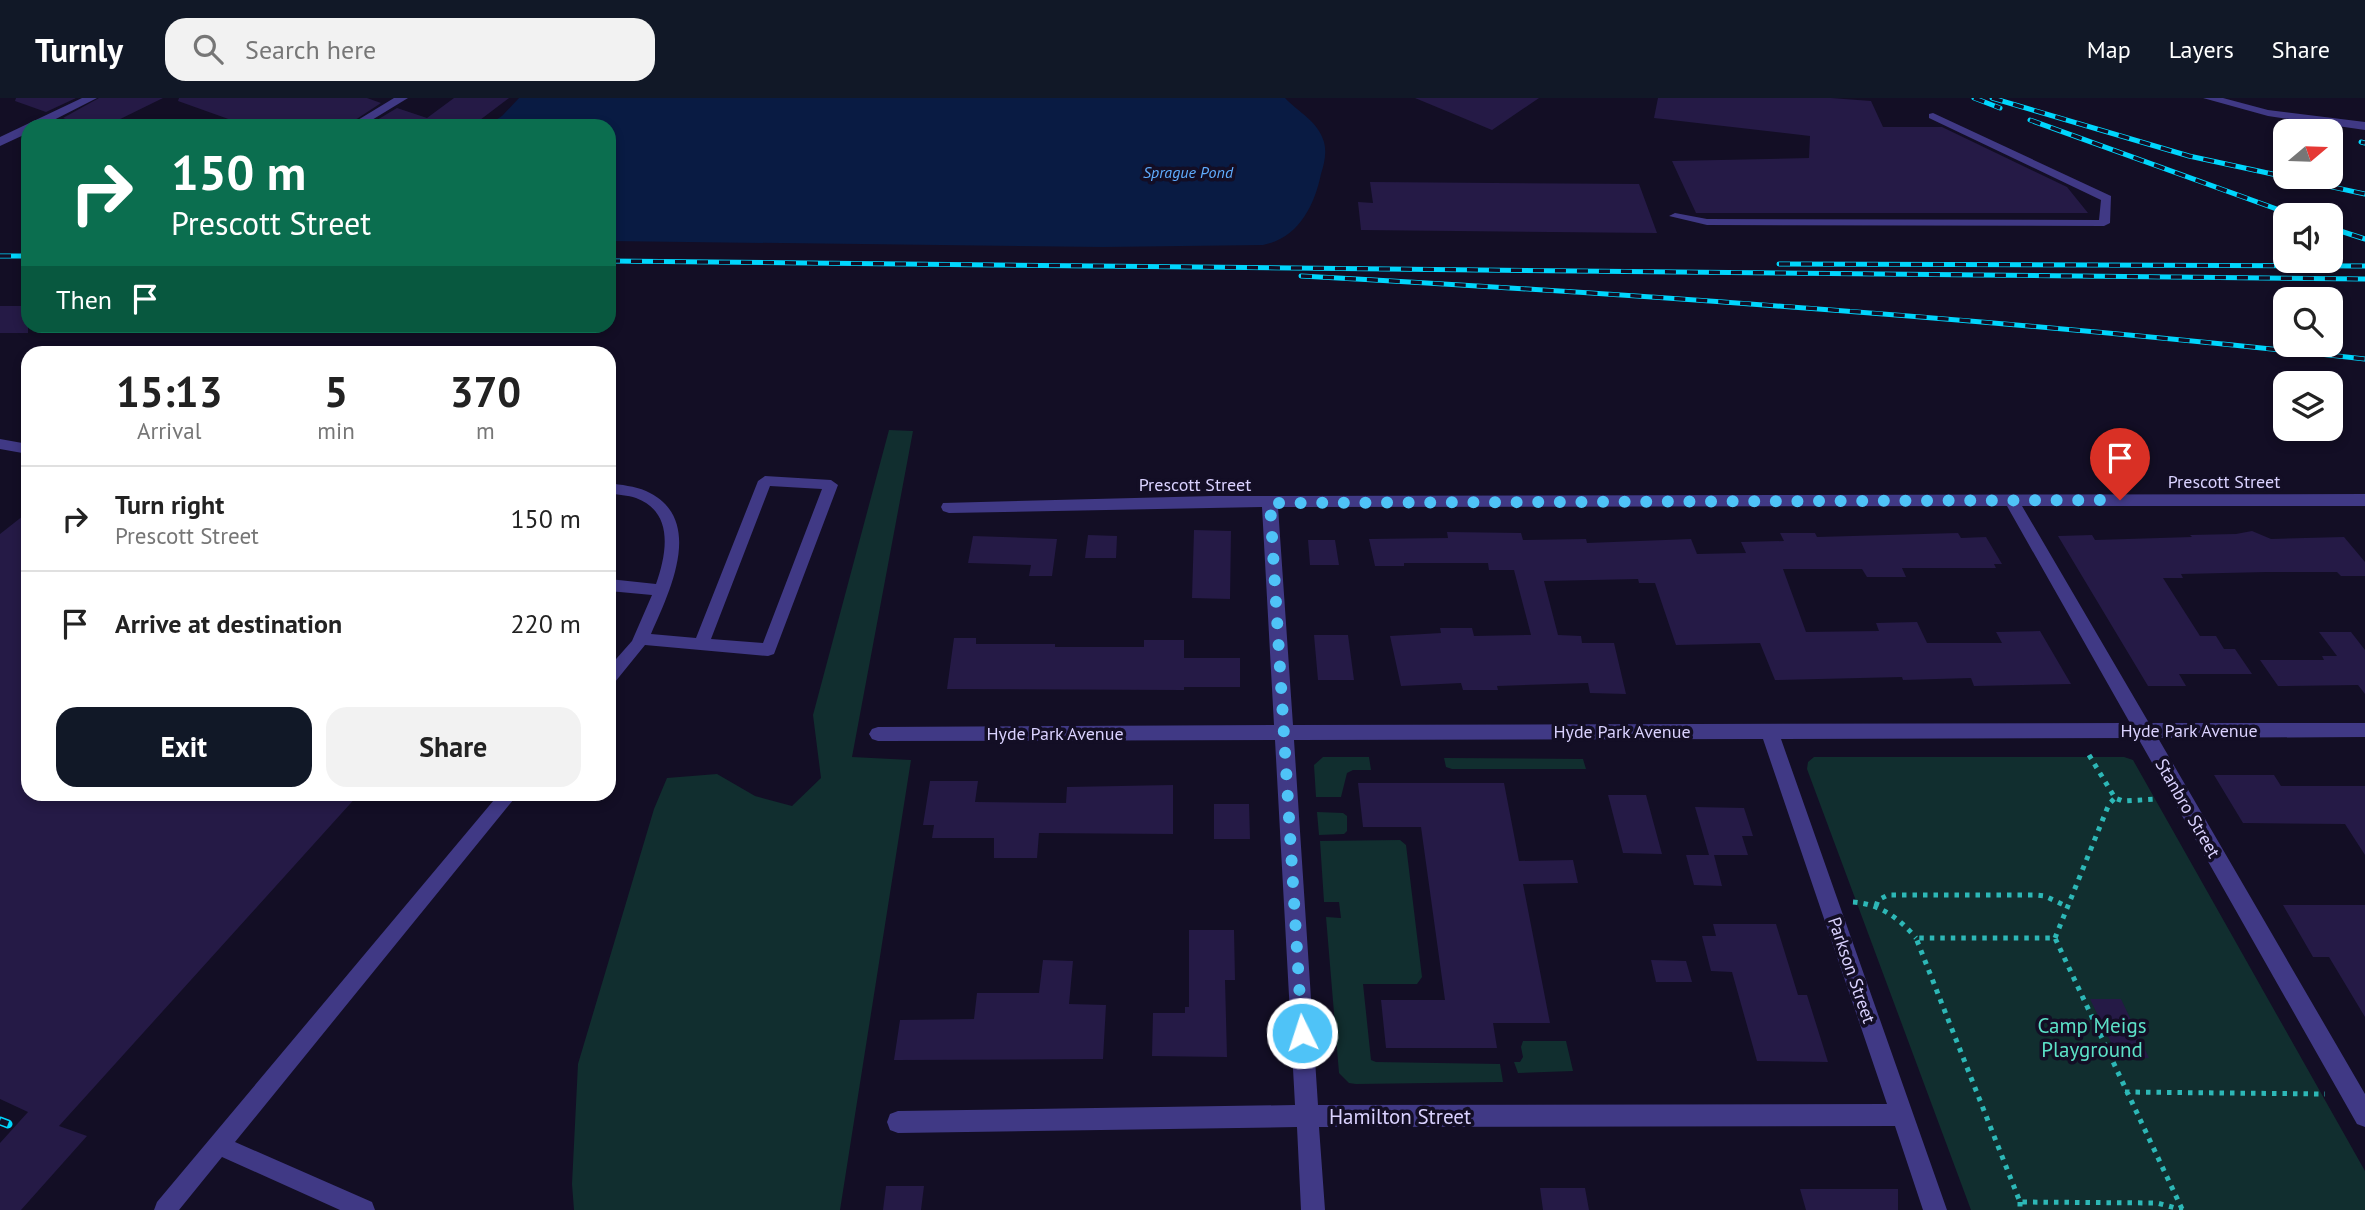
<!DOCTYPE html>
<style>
:root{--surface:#fff;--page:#f2f2f2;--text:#222;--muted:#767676;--line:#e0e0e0;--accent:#111827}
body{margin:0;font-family:"PT Sans",sans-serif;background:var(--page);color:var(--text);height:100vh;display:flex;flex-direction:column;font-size:26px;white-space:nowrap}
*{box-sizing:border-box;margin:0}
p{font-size:23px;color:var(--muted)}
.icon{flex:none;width:38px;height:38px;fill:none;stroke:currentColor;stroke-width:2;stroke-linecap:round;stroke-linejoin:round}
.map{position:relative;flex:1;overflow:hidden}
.sheet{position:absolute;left:21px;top:248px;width:595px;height:455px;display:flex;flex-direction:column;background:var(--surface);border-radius:21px;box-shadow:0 4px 10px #0003}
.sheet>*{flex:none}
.top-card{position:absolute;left:21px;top:21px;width:595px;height:214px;border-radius:21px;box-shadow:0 4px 10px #0003;background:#0b6e4f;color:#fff;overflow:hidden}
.needle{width:46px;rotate:71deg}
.controls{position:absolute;left:2273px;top:21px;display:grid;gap:14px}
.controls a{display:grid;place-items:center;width:70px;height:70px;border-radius:14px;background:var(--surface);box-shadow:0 4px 10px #0003;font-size:35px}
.pin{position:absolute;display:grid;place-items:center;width:60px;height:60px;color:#fff;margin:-72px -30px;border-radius:50% 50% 50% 0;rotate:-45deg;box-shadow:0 0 7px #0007}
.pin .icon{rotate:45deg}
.me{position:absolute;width:77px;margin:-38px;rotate:356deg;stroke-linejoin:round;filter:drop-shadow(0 0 5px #0008)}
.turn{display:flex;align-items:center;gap:24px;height:147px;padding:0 35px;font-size:32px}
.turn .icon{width:91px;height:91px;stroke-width:2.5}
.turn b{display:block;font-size:49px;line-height:60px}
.then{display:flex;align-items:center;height:66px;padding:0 35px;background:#0003;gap:14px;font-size:26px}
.eta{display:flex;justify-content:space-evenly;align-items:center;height:119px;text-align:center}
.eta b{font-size:42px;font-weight:800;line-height:49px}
.cta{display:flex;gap:14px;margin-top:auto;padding:14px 35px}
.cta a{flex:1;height:80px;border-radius:21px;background:var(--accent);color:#fff;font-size:28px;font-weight:800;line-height:80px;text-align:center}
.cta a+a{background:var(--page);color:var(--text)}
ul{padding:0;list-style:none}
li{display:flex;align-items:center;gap:21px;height:105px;padding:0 35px;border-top:2px solid var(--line)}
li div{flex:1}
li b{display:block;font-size:26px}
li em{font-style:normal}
header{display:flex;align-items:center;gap:42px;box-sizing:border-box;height:98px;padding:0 35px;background:var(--accent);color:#fff}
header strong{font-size:33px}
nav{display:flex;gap:38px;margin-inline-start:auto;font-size:24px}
.search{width:490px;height:63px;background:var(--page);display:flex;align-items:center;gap:18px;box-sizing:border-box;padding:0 24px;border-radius:21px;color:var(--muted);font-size:26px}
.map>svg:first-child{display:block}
.green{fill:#112e2f}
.water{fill:#091b43}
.building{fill:#251a46}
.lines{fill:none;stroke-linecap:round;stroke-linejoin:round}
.path{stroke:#2db8b7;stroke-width:5;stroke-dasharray:4.5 6;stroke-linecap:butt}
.lane{fill:#403985;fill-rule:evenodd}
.street{fill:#403985;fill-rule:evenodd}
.rail-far1-casing{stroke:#00d6fd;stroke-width:5}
.rail-casing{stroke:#00d6fd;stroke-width:9}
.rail-far1{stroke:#130e25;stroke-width:3.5;stroke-dasharray:11;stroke-linecap:butt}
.rail{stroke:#130e25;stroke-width:6;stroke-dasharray:19;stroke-linecap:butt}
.route{stroke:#4fc3f7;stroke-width:12;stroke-dasharray:0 21.6}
.labels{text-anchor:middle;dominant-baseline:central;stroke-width:7;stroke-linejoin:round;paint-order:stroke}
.far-water-label{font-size:16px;font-style:italic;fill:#60adff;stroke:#130e25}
.street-label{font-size:18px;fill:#dad2ff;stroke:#130e25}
.near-park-label{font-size:21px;fill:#5ce1c7;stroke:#130e25}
.near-street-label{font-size:21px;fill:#dad2ff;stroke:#130e25}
</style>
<header>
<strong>Turnly</strong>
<div class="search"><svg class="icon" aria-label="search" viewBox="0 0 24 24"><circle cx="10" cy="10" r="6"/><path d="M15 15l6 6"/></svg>Search here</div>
<nav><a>Map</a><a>Layers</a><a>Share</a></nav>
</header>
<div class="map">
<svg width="2365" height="1112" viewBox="0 0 2365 1112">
<rect width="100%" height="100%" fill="#130e25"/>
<!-- green -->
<path class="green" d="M889,332L913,333L852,659L911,662L840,1112H574L572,1086L578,966L654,711L667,680L717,676L755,698L792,708L821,680L813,617Z
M1323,659H1369L1371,672H1353L1347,675L1341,699H1316L1314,667Z
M1814,659H2124L2133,662L2365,1073V1112H1971L1807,671L1808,664Z
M1444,660L1583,661L1586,671H1452L1446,669Z
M1317,714L1343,715L1347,718V733L1344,736L1319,737Z
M1400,742L1406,747L1422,879L1417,886H1363L1371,962L1376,964L1500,966L1503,984L1356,986L1349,985L1339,975L1326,819L1341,820L1339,804H1324L1320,743Z
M1523,943H1566L1573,973L1518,975L1514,964H1520L1523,959L1521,949Z"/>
<!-- water -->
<path class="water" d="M519,0H1285C1299,15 1318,23 1324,44C1327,55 1324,66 1321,76C1314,109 1298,140 1263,147L1103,149L609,143V28H486L502,18Z"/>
<!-- building -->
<path class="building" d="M16,0H76L46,14L15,3Z
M99,0H163L106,28H84L63,20Z
M179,0H367L381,5L346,28H248L178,3Z
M454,0H509L472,28H367L397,10L427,20Z
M1415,0H1539L1492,32Z
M1658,0H1831L1871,3L1883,29H1942L2067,89L2088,115H1696L1672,63L1809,60L1810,38L1654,20Z
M1370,84L1639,86L1657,135L1361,132L1358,104L1373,105Z
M0,208H28V235H0Z
M28,414V696H359L59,1028L87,1038L21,1112H0V1045L28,1014L0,1001V436Z
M1194,432L1231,433L1230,501L1192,500Z
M2252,433L2271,441L2344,439L2365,464V478H2341L2337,474H2267L2181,476L2183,480H2163L2200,538H2216L2224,551H2235L2252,576H2179L2186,588H2148L2058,438L2092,437L2095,442L2192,439L2190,437L2236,436Z
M1447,434L1521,435L1523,442L1586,441L1587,445L1691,441L1697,456L1746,455L1741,444L1784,443L1780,435H1815L1817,439L1958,435L1961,440L1986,439L2002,466H1994L1996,470H1902L1906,479H1867L1862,471H1783L1806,534L1879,533L1876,525L1917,524L1927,545H2002L1996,534L2040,533L2071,586L1974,588L1971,580L1903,582L1902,579L1775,582L1760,545L1676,547L1655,485H1639L1638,481L1544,483L1558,537L1581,538L1582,545H1614L1626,596L1590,595L1588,585L1497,588L1498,592H1463L1461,585L1401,588L1390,538L1441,535L1440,530H1472L1474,538L1531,537L1514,472H1489L1488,465H1404V468H1375L1369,441L1448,440Z
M1088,437L1117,438L1116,460H1085Z
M973,438L1057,441L1052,478H1029L1031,467L968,465Z
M1308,442H1335L1339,467H1310Z
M2319,534H2351L2365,552V596L2358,587L2278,588L2260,562H2324L2322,558H2337Z
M1314,537H1348L1354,582H1318Z
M954,540H976V546H1055V549H1144V542H1184V560H1240V589H1184V592L947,591Z
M2214,677H2274L2281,688H2365V757L2345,726L2243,725Z
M930,683H978L975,704L1066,705L1067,689L1173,687V736L1039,735L1037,760H994V740H932L934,727H923Z
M1358,685H1504L1519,763L1573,762L1578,785L1523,786L1550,925H1493L1497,950H1386L1381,902H1445L1421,729H1363Z
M1608,697H1646L1662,756L1623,755Z
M1214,706H1249L1250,741H1214Z
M1695,709L1744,710L1753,738H1742L1748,757H1714L1722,788L1694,787L1686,757H1712H1709Z
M2283,807H2365V919L2329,859H2313Z
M1713,826H1776L1798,897H1807L1828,964L1757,963L1732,874L1711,873L1702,838H1716Z
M1189,832H1234L1235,882H1225L1227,959L1152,958L1153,915H1185V909H1189Z
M1043,862L1073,863L1069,906L1106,907L1103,961L894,962L900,922L974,921L977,895H1039Z
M1651,862L1686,863L1692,884H1656Z
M2090,901H2121L2149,960L2118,959Z
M886,1088H924L921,1112H883Z
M1540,1090H1585L1589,1112H1543Z
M1800,1091H1898V1112H1806Z"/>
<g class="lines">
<!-- path -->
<path class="path" d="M2089,657L2115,700L2123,703L2157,701
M1853,804C1880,806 1899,820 1916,840
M1876,808L1878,802L1888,797H2036L2045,798L2066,808
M2055,840L2109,706L2115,700
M2125,994L2325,996
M2020,1104V1112
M2182,1111L2055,840H1916L2020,1104L2157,1105L2183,1112"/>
<!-- lane -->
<path class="lane" d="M1933,15L2111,98L2110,125L2104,128L1707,127L1669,118L1675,115L1707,121L2099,122L2101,102L1929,20V16Z
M0,341L28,346V356L0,351Z
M765,378L831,382L838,387L774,556L768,558L645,547L615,584L609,586V569L632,543L652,497L609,493V481L656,486C667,455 674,414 636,400C628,397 618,397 609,395V385C621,387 635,388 646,393C706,420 670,493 651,536L696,540L758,383ZM770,388L822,391L763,545L711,541Z
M499,696H518L235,1044L372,1104L375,1112H340L222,1059L179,1112H154L157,1104Z"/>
<!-- street -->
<path class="street" d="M82,0H97L42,28H28V35L0,48V39Z
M394,0H408L362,28H348Z
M2203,0H2223L2268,12L2365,24V32L2268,18Z
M2365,396V408H2022L2149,625H2365V639L2158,640L2365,996V1029L2357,1026L2138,640L1781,641L1947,1112H1923L1895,1028L1319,1029L1325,1112H1301L1297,1029L898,1035L890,1032L887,1024L890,1016L898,1013L1295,1007L1275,642L878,643L872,641L869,636L872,631L878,629L1274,627L1262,409L949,415L943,413L941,409L943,405L1213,398ZM2007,408L2130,625L1293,627L1278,409ZM1763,641L1887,1006L1318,1007L1294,642Z"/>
<defs>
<path id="rail-far1" d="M1974,0L2000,10
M1992,0L2189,58L2365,96
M2030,22L2293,117
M2361,44L2365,45
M2331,130L2365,141
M0,158H28
M609,163L2365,181
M1779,166L2365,168
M1301,178C1656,197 2011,222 2365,261"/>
<path id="rail" d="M0,1023L8,1026"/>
</defs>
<!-- rail-far1 casing -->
<use href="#rail-far1" class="rail-far1-casing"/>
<!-- rail casing -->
<use href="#rail" class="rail-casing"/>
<!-- rail-far1 -->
<use href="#rail-far1" class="rail-far1"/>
<!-- rail -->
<use href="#rail" class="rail"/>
</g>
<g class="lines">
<!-- route -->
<path class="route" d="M1302,935L1270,405L2120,402"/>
</g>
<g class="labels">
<!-- far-water labels -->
<g class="far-water-label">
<text x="1188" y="74">Sprague Pond</text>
</g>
<!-- street labels -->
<g class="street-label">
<text x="2224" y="383">Prescott Street</text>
<text x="1195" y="386">Prescott Street</text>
<text x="2189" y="632">Hyde Park Avenue</text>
<text x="1622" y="633">Hyde Park Avenue</text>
<text x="1055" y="635">Hyde Park Avenue</text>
<text transform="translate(2188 710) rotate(60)">Stanbro Street</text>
<text transform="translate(1852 872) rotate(71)">Parkson Street</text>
</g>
<!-- near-park labels -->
<g class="near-park-label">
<text x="2092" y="927">Camp Meigs<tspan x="2092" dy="24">Playground</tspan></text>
</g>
<!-- near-street labels -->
<g class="near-street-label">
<text x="1400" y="1018">Hamilton Street</text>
</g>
</g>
</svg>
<div class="controls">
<a><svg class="needle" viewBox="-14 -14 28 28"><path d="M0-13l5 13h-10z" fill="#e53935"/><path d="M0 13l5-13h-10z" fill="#767676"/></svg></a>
<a><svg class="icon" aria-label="sound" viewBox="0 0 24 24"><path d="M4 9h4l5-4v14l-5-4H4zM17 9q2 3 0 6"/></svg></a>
<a><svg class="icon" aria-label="search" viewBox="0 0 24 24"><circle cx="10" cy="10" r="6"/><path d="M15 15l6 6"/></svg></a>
<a><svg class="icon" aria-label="layers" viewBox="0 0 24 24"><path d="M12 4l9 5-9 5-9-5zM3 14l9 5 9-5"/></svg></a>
</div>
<div class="pin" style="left:2120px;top:402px;background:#d93025"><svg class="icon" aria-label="arrive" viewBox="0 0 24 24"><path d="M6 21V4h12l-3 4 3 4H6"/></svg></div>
<svg class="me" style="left:1302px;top:935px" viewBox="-20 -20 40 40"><circle r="17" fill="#4fc3f7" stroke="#fff" stroke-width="3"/><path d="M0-11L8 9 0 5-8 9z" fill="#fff"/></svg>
<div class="top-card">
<div class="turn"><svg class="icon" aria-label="right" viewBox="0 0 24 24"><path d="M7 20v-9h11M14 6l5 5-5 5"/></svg><div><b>150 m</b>Prescott Street</div></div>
<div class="then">Then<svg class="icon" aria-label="arrive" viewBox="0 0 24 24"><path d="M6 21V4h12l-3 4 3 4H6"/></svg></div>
</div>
<section class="sheet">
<div class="eta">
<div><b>15:13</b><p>Arrival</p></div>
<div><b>5</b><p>min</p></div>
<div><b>370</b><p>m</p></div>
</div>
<ul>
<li><svg class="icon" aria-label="right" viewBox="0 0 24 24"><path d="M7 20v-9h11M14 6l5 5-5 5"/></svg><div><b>Turn right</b><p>Prescott Street</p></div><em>150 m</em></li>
<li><svg class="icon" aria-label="arrive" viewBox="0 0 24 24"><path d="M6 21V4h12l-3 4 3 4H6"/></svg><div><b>Arrive at destination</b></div><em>220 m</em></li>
</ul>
<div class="cta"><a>Exit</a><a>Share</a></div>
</section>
</div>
